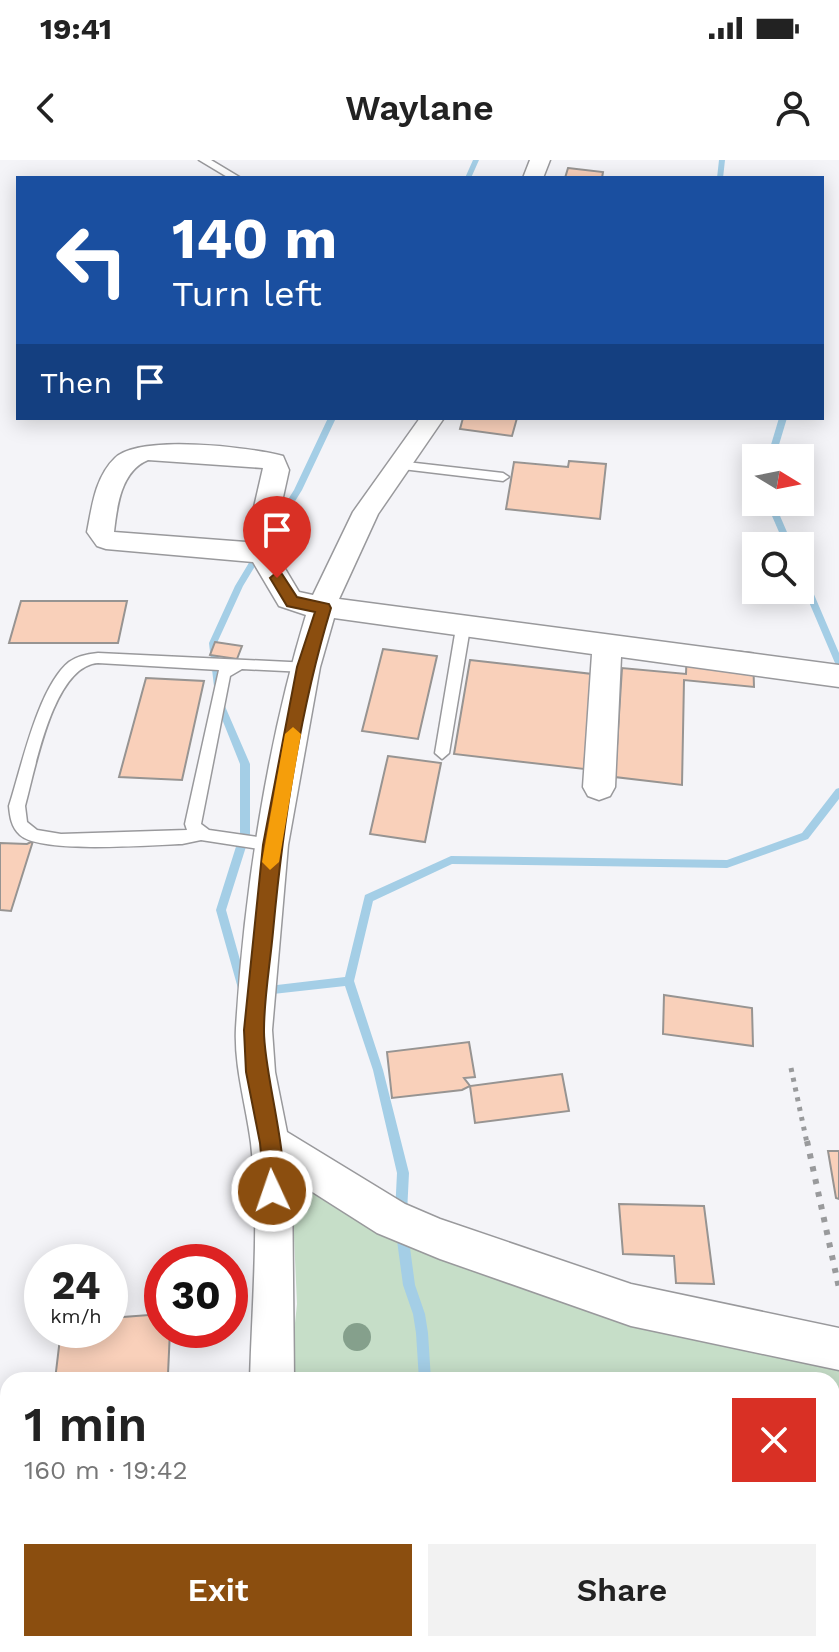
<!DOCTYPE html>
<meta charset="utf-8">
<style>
:root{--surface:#fff;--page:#f2f2f2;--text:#222;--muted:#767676;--accent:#8b4e0f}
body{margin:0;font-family:"Work Sans",sans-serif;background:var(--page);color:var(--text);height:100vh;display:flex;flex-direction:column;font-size:30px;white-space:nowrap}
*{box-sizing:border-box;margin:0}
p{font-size:26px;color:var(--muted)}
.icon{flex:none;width:44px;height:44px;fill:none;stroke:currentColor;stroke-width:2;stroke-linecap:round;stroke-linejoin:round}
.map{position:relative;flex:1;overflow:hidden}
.drawer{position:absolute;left:0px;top:1212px;width:840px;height:280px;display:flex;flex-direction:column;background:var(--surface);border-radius:24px 24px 0 0;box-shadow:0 4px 20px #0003}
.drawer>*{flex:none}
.guide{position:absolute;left:16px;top:16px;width:808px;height:244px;border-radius:0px;box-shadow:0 4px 20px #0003;background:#1a4fa0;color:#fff;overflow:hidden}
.needle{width:52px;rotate:100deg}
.buttons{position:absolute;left:742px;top:284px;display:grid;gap:16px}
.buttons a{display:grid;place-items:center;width:72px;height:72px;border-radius:0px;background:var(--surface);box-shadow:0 4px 20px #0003;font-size:40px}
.speed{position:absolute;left:24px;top:1084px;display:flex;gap:16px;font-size:40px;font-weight:700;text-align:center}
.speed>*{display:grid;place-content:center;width:104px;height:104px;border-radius:50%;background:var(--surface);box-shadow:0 4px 20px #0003;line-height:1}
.speed small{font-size:20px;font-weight:400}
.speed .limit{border:12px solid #d22;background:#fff;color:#111}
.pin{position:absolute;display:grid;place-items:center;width:68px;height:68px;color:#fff;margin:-82px -34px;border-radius:50% 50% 50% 0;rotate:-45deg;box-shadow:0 0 8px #0007}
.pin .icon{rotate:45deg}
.me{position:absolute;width:88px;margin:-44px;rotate:357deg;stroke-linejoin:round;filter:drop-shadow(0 0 6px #0008)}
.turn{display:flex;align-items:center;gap:28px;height:168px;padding:0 24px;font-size:36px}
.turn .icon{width:104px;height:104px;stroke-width:2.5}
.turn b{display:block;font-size:56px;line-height:68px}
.then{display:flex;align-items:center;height:76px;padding:0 24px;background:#0003;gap:16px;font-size:30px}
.round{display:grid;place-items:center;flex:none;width:84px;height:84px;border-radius:0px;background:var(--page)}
.headline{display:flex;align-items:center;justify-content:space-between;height:136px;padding:0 24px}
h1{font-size:48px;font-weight:600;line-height:60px}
.action{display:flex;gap:16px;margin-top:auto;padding:16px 24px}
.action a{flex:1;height:92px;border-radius:0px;background:var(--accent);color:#fff;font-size:32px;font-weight:600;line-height:92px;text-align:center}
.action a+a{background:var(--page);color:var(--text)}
.status{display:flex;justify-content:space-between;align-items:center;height:56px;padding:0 40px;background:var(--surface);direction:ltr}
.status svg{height:22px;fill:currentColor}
header{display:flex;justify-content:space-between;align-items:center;height:104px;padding:0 24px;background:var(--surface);font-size:36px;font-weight:600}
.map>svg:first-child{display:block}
.green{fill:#c6dec8}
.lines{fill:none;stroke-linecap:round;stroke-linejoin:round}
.stream{fill:#a4cee6;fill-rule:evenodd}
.building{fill:#f9d0ba;stroke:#979492;stroke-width:2}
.lane-casing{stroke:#99999c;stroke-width:3}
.street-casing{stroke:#99999c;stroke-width:3}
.path-far1{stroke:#999a9c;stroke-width:5;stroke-dasharray:4 6;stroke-linecap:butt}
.path{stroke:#999a9c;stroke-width:6;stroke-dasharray:5 8;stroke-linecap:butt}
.lane{fill:#fff;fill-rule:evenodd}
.street{fill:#fff;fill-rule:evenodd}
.tree{fill:#85a08c}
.route{fill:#8b4e0f;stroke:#5a330a;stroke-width:2}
.slow{fill:#f59e0b}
</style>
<div class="status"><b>19:41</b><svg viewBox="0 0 49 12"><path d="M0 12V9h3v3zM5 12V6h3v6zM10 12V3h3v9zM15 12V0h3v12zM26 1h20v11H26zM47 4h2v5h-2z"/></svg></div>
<header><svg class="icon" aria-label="back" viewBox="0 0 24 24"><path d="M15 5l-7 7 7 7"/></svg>Waylane<svg class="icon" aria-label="person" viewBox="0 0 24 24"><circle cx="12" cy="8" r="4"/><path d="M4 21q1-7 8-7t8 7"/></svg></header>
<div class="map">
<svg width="839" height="1492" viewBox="0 0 839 1492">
<rect width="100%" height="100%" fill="#f4f4f8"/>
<!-- green -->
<path class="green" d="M299,1019L839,1198V1492H259L260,1484H832V1220H289L297,1144L292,1032Z"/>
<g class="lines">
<!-- stream -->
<path class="stream" d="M473,0H479L471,18H465Z
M719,0H725L723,18H717Z
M328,258H336L302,330L274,375H268L267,373L294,330Z
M779,258H787L775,298H767Z
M766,342H774L793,386H785Z
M259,390L263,393L243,426L217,483L224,544L250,604V674L226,750L249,832L248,835L244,837L240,835L239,832L216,750L240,674V604L216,544L209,483L235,426L256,391Z
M800,408L804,411L839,493V506L835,503L800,421Z
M839,628V639L808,679L727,708L452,704L373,741L354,821L383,910L409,1013L407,1053L405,1057L401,1059L397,1057L395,1053L397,1013L373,910L345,826L264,835L260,833L259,830L260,827L345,817L365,735L451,696L727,700L802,673L836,629Z
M402,1067L406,1069L408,1073L415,1125L425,1154L428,1173L431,1220H419L416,1173L413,1154L403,1125L396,1073L398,1069Z
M377,1484H391L392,1492H378Z"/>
</g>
<!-- building -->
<path class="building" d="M568,8L603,12L602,18H565Z
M463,258H517L512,276L460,269Z
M569,301L606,304L600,359L506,349L514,302L568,307Z
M21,441H127L118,483H9Z
M215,482L242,486L237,499L210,495Z
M687,486L753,493L754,527L684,520L682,625L615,617L622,508L686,514Z
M383,489L437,496L418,579L362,571Z
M470,500L592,514L584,609L454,594Z
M146,518L204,521L182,620L119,617Z
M388,596L441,603L425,682L370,674Z
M33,681L11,751L0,750V683L27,684Z
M664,835L752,848L753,886L663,874Z
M469,882L475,917L464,918L470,926L462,930L392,938L387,892Z
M562,914L569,951L475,963L470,926Z
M828,991H839V1039L836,1038Z
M619,1044L704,1046L714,1124L676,1123L674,1096L623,1094Z
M162,1154V1170H170L168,1214L55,1220L61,1170H110V1158Z"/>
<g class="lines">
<defs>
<path id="lane" d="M199,0H211L241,18H229Z
M398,301L503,313L509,317L503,321L394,308L392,305Z
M463,463L470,468L449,593L442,599L435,593L456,468Z
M98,493L310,503L312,507L310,511L305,512L242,509L230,516L201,664L209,670L272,679L277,680L280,685L277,690L272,691L201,680L182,684C150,685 41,694 20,675C11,667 10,656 9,646C21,609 38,527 69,502C77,496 88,494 98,493ZM98,503L219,510L185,664L187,670L61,674L37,670L27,662L25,646C35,610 53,506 98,503Z
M8,1421V1447L0,1450V1424Z"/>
<path id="street" d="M530,0H550L543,18H523Z
M420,258H444L378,354L339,439L839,505V527L621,497L615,627L610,636L599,640L588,636L583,627L592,494L334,458L320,507L288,685L272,870L275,912L287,972L405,1044L440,1059L631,1124L839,1168V1210L631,1166L440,1099L377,1073L292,1019L294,1220H250C252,1142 260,1060 251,983C246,944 234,907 236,868C244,733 267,583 306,455L279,446L253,402L106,389L97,386L87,372C92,347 95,317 115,298C140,274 249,287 283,296L289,310L272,387L299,432L313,435L353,352ZM148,300L263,308L246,382L114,372C117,346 121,311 148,300Z
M234,1484H282V1492H234Z"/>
</defs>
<!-- lane casing -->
<use href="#lane" class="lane-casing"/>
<!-- street casing -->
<use href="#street" class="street-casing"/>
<!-- path-far1 -->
<path class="path-far1" d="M791,908L807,983"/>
<!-- path -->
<path class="path" d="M807,981L839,1128"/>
<!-- lane -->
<use href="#lane" class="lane"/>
<!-- street -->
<use href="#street" class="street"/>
</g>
<!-- trees -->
<circle class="tree" cx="357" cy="1177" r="14"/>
<!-- route -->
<path class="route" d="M277,412L282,414L297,437L329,444L331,448C299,553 283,663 273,772C270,805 264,838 264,870C263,912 293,1007 280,1039L272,1042L265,1039L260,983L246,912L244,870L263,685L297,507L315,452L287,446L270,418Z"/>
<!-- slow -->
<path class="slow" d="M293,567L301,574L279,702L270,710L262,702L285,574Z"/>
</svg>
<div class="buttons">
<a><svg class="needle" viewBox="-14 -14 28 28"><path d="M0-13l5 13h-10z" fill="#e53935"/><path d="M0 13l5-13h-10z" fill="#767676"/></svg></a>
<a><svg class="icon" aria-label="search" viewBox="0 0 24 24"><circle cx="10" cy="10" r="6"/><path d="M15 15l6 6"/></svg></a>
</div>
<div class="speed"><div>24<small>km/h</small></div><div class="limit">30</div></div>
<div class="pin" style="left:277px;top:418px;background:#d93025"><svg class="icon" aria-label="arrive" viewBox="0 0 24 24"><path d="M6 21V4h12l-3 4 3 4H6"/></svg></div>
<svg class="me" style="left:272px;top:1031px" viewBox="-20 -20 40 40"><circle r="17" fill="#8b4e0f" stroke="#fff" stroke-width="3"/><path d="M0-11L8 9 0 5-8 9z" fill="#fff"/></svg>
<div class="guide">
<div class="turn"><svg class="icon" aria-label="left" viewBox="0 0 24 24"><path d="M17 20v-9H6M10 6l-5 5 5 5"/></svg><div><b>140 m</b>Turn left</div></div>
<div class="then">Then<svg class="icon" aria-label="arrive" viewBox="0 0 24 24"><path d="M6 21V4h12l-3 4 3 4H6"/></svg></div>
</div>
<section class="drawer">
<div class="headline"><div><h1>1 min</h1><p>160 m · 19:42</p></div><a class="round" style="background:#d93025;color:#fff"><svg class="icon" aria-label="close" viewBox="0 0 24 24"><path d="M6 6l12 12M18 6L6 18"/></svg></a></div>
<div class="action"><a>Exit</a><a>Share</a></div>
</section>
</div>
